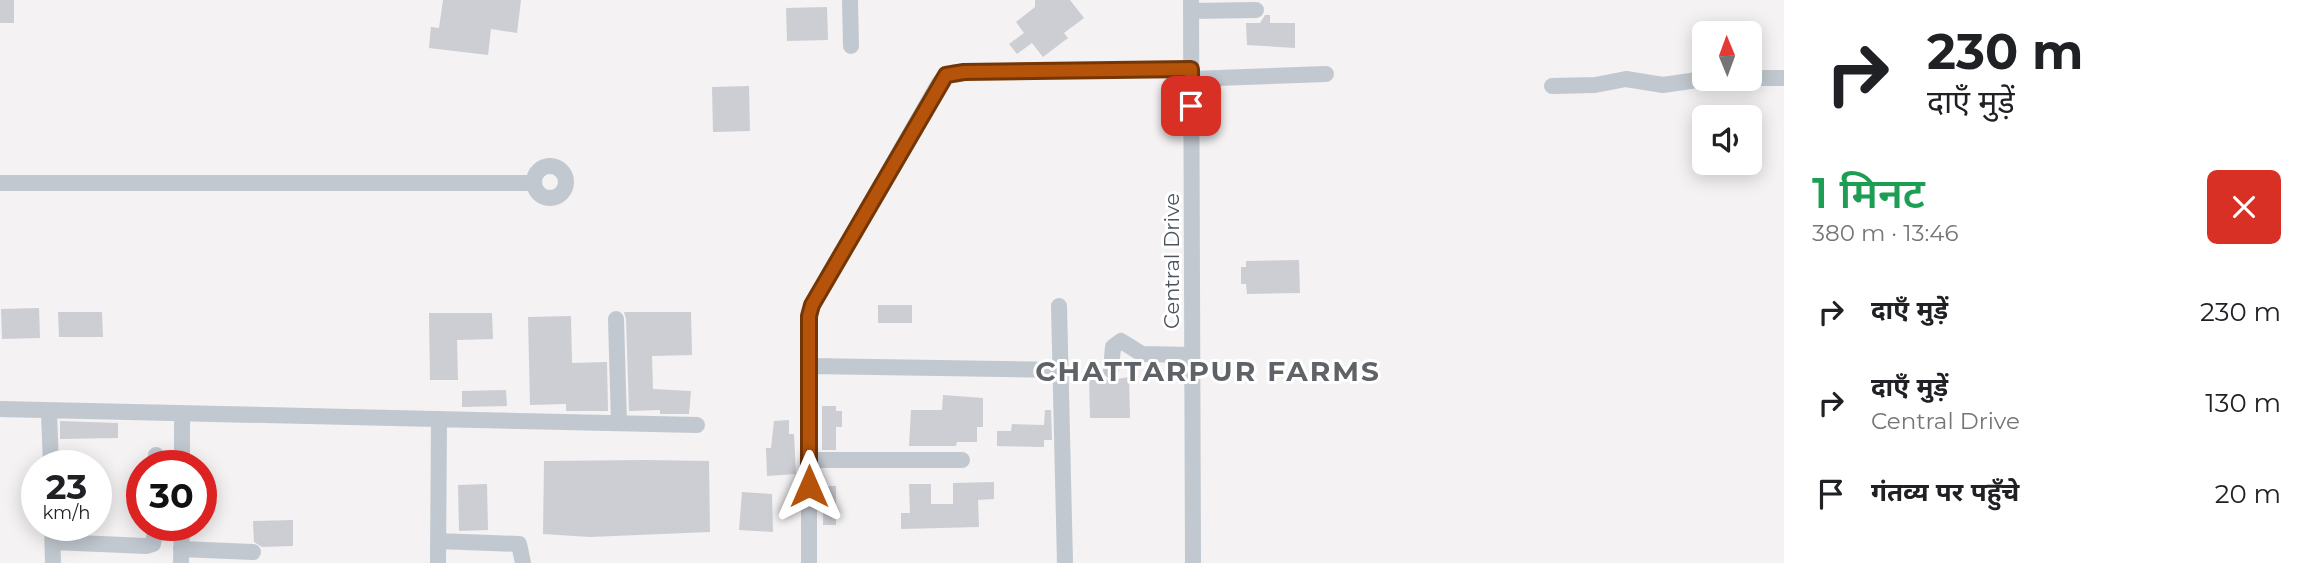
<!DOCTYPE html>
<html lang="hi">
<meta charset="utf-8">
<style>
:root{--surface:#fff;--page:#f2f2f2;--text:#202124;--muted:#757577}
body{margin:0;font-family:Montserrat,"Noto Sans Devanagari",sans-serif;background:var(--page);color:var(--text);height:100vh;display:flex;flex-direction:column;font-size:26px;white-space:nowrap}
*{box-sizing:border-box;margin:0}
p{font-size:23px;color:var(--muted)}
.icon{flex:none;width:38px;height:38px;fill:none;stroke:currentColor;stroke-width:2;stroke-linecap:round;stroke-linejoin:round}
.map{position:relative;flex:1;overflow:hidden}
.details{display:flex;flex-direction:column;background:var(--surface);width:525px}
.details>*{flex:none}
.guide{background:#fff;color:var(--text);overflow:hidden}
.needle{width:46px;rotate:359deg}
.fabs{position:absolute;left:1692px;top:21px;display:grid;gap:14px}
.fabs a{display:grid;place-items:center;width:70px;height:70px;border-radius:10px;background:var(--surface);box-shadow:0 4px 18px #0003;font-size:35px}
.speed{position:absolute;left:21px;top:450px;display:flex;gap:14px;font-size:35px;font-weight:700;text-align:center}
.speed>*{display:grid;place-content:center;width:91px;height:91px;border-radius:50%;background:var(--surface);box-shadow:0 4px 18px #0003;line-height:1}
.speed small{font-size:18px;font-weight:400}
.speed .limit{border:10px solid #d22;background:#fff;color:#111}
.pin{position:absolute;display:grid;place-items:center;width:60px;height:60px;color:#fff;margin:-30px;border-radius:14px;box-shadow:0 4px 10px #0006}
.me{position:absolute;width:77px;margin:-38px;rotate:0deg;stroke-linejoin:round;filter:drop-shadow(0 0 5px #0008)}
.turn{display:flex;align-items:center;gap:24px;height:147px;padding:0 28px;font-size:32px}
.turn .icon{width:91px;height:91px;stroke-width:2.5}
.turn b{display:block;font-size:49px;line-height:60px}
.round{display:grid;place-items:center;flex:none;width:74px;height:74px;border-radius:10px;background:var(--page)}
.headline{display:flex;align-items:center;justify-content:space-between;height:119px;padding:0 28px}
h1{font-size:42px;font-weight:600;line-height:52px;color:#1e9e55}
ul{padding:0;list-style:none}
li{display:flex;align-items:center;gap:21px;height:91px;padding:0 28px}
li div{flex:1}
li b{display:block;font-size:26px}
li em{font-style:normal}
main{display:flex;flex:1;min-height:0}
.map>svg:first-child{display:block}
.building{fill:#ccced4}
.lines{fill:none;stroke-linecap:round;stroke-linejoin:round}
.minor{stroke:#c1c8cf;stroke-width:16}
.route-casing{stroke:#753606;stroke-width:18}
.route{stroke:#b45309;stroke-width:12}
.labels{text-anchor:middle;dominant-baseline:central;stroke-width:6;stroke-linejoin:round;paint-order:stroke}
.street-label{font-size:21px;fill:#4b545e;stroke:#fff}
.district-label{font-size:28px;font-weight:bold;letter-spacing:2px;fill:#5f6266;stroke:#fff}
</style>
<main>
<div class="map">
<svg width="1784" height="563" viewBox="0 0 1784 563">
<rect width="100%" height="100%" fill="#f4f2f2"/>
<!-- building -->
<path class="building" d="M0,0H14V23H0Z
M443,0H521L517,33L491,29L488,55L429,48L431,27L439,28Z
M1035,0H1070L1084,18L1064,33L1068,38L1043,57L1032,43L1017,54L1009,44L1024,33L1016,22L1035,7Z
M827,7L828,40L787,41L786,8Z
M1265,15H1270V23H1295V48L1247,45L1246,23H1260Z
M749,86L750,131L713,132L712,87Z
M1750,131H1761L1760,171H1750Z
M1299,260L1300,293L1247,294L1246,284H1241V267H1246V261Z
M878,305H912V323H878Z
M39,308L40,338L2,339L1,309Z
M58,312H102L103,337H59Z
M624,312H691L692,355L652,356L653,389L691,391L689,414H660V410L629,411L626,319Z
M429,313H492L493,339L457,340L458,380H430Z
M571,316L572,363L607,362L608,411H566V404L530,405L528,317Z
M1089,377L1111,380L1129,377L1130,418H1090Z
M506,390L507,406L462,407V391Z
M943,395L983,398V427H977V442H957L956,446H909L911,410H942Z
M822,406H836V411H842V427H836V450H822Z
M1045,410H1051L1052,440H1044V447L997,446V431H1011L1012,424L1044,425Z
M789,420V434H794L796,474L767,476L766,448H771L774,421Z
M60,421L118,423V438L60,439Z
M644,460L709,461L710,532L590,537L543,534L544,461Z
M994,482V499L978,500L979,527L901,529V513H910L909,484H931V504H953V483Z
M487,484L488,530L459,531L458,485Z
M823,486H836V525H823Z
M742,492L772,494L773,532L739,530Z
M293,520V546L262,547L254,542L253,521Z"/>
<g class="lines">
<!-- minor -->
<path class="minor" d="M850,0L851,46
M1191,0L1193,563
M1191,11L1256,10
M1750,78H1784
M1191,79L1326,74
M1552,86L1595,85L1626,79L1663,85L1704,79
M534 182a16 16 0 1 1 32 0a16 16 0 1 1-32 0Z
M0,183H534
M1059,306L1065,563
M616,319L619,423
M810,366L1061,370
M1111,370L1113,347L1121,341L1142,354L1192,355
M0,409L697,425
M49,412L51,466
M809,460H962
M156,466V455
M182,466V414
M52,525L53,563
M438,541L519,544L523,563
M53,542L147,546L153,544L156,525
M181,549L253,552
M181,563L182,525
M438,563L439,419
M809,563V315L812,305L939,83L946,75L955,72L1191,69"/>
</g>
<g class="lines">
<defs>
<path id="route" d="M809,486V316L812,305L946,75L964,72L1191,69V106"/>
</defs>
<!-- route casing -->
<use href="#route" class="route-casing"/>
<!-- route -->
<use href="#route" class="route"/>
</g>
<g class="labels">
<!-- street labels -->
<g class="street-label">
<text transform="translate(1171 261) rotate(-90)">Central Drive</text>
</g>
<!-- district labels -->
<g class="district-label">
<text x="1208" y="371">CHATTARPUR FARMS</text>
</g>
</g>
</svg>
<div class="fabs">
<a><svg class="needle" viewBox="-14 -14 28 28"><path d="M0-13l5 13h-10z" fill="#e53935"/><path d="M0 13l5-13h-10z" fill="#757577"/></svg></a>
<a><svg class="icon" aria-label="sound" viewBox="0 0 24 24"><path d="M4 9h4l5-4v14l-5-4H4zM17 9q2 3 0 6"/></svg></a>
</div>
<div class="speed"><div>23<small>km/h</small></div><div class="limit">30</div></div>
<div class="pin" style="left:1191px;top:106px;background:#d93025"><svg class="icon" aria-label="arrive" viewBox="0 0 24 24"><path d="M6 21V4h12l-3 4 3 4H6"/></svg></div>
<svg class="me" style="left:809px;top:486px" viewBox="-20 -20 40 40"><path d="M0-17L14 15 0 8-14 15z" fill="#b45309" stroke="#fff" stroke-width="4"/></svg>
</div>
<section class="details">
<div class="guide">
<div class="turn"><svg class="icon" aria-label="right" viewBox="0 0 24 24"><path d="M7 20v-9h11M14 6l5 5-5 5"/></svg><div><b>230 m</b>दाएँ मुड़ें</div></div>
</div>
<div class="headline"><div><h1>1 मिनट</h1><p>380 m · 13:46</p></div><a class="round" style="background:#d93025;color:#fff"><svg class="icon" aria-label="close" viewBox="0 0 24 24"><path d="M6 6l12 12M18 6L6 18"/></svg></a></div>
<ul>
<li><svg class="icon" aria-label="right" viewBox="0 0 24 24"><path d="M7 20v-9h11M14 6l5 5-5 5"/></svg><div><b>दाएँ मुड़ें</b></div><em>230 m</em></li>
<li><svg class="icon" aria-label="right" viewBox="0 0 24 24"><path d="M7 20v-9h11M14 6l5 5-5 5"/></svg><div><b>दाएँ मुड़ें</b><p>Central Drive</p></div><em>130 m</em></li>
<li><svg class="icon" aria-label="arrive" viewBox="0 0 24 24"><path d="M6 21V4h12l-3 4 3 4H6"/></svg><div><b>गंतव्य पर पहुँचे</b></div><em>20 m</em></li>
</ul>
</section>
</main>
